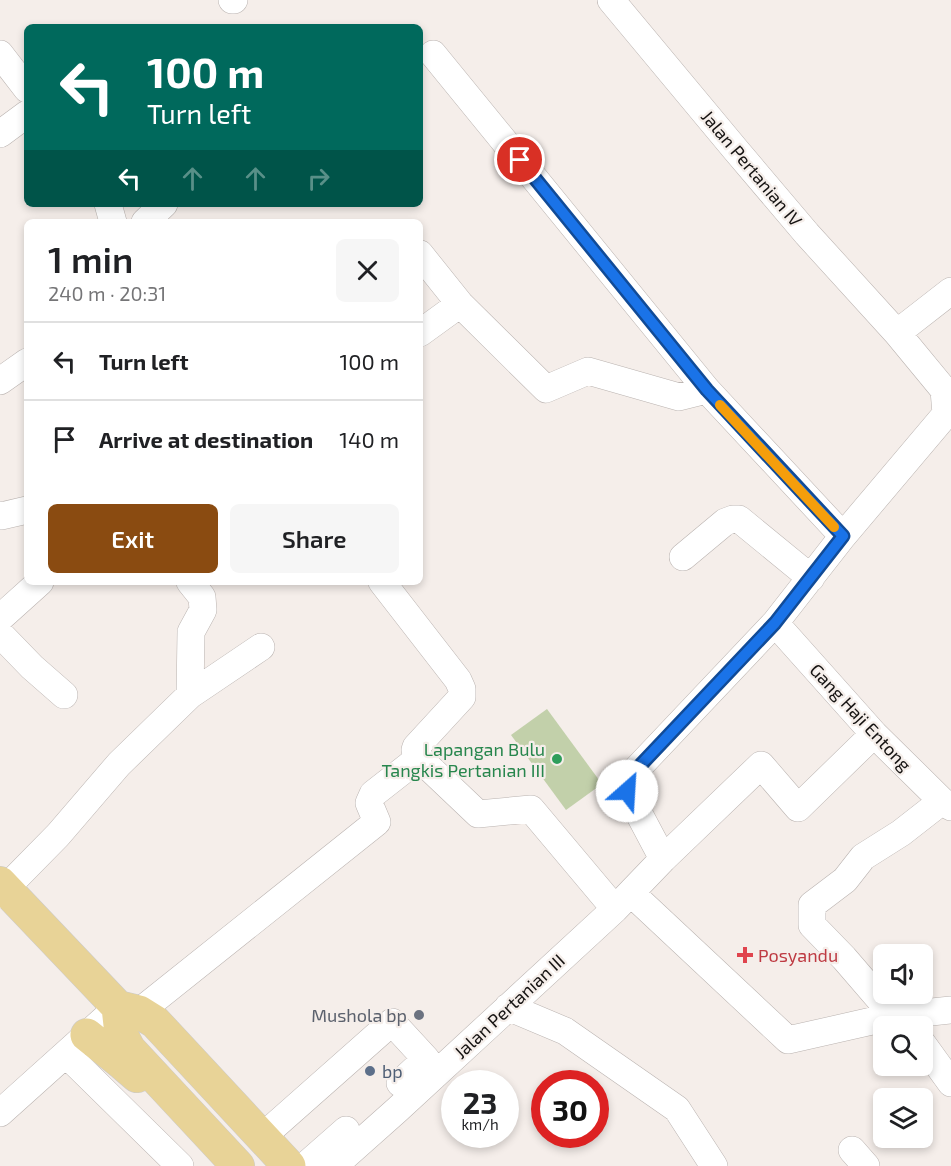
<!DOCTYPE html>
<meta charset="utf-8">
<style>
:root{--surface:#fff;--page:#f6f6f6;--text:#202124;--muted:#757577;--line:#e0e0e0;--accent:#8a4b11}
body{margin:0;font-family:"Exo 2",sans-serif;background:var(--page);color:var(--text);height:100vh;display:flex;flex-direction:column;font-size:22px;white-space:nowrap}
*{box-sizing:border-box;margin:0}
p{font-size:20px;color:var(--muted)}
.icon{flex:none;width:33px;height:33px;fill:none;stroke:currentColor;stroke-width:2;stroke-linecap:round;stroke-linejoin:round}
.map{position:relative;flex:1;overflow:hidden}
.sheet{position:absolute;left:24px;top:219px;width:399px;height:366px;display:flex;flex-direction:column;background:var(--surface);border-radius:9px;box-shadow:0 3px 9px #0003}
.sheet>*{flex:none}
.hud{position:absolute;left:24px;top:24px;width:399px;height:183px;border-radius:9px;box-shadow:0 3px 9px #0003;background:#00695c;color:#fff;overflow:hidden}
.controls{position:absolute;left:873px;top:944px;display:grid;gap:12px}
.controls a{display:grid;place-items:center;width:60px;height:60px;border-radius:9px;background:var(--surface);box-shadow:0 3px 9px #0003;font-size:30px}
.speed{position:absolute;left:441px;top:1070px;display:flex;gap:12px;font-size:30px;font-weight:700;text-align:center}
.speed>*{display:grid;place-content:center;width:78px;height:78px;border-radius:50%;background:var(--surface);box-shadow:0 3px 9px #0003;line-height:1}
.speed small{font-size:15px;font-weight:400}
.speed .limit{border:9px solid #d22;background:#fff;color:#111}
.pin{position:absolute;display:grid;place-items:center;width:51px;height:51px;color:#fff;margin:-26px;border:3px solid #fff;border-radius:50%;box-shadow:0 2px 6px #0007}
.me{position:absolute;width:66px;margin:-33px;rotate:26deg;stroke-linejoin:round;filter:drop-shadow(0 0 4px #0008)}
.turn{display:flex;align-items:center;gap:21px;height:126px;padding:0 24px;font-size:27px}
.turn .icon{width:78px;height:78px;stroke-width:2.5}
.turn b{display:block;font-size:42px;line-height:51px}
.lanes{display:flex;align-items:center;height:57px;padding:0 24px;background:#0003;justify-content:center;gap:30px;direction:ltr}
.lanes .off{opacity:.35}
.round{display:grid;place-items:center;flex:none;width:63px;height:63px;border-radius:9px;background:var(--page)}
.overview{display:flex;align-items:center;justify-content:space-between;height:102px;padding:0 24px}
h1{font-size:36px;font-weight:600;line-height:45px}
.cta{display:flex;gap:12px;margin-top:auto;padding:12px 24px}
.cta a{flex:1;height:69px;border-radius:9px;background:var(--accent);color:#fff;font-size:24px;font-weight:600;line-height:69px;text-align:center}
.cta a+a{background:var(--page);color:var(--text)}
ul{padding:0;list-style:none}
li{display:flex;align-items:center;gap:18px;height:78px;padding:0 24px;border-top:2px solid var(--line)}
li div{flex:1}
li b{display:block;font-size:22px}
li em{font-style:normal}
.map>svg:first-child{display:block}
.green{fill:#c2d0aa}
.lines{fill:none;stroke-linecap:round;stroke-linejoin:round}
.minor-casing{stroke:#bab3b0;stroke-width:28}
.major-casing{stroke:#cccbcb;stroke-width:34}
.minor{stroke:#fff;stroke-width:27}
.major{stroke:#e8d397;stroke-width:33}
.route-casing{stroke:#114b97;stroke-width:15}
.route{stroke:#1a73e8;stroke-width:10}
.slow{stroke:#f59e0b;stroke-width:10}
.leisure-dot{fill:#2e9e5b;stroke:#f5eeea;stroke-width:2}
.health-dot{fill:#e0444e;stroke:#f5eeea;stroke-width:2}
.worship-dot{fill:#6b7280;stroke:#f5eeea;stroke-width:2}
.service-dot{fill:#5c6f8a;stroke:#f5eeea;stroke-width:2}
.labels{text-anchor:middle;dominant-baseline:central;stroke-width:4.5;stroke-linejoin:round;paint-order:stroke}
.street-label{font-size:18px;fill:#151312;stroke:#f5eeea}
.leisure-label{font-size:18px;fill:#27864d;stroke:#f5eeea;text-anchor:end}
.health-label{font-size:18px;fill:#be3a42;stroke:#f5eeea;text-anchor:start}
.worship-label{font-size:18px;fill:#5b616d;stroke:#f5eeea;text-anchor:end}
.service-label{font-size:18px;fill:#4e5e75;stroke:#f5eeea;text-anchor:start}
</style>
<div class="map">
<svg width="951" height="1166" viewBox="0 0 951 1166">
<rect width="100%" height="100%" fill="#f5eeea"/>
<!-- green -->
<path class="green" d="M547,709L602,784L566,810L511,735Z"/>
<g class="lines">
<defs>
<path id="minor" d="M232,0H234
M611,0L735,149L807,234L897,333
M0,54L27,89
M433,54L707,390L843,536
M0,134L27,114
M108,204L113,222
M145,222L164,204
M420,254L460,304L546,389L588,371L679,397L707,390
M420,333L460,304
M0,381L27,362
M0,515L1,516L27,510
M683,557L725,522L733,519H739L811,578
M382,582L458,680L462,689V697L416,747L415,750L419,758L478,814L531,809L615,909
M0,618L40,582
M775,623L874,734L942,801L951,807
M0,634L32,667L64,695
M190,695L191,632L203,610L202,597L190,582
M663,859L761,765L798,808L874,734
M631,893L788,1040L894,1016L951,1010
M0,894L58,835L119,764L190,695L261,647
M508,1007L565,1031L677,1109L714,1166
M139,1012L377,822L369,803L373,794L419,758
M894,1016L844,958L812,925V905L845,880L863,857L901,833L942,801
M922,1043L951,1083
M66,1054L180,1166
M0,1113L118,1007
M262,1137L392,1022L426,1059L400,1083
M852,1150L866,1166
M305,1166L346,1130
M334,1166L397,1110L615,909L663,859L627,791L633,773L775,623L843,536L946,414L944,390L897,333L951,291"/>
<path id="major" d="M0,883L118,1007L139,1012L155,1022L289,1166
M118,1007L121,1034L129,1049L238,1166
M87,1035L123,1064L137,1076"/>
</defs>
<!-- minor casing -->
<use href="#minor" class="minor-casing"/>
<!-- major casing -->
<use href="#major" class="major-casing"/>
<!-- minor -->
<use href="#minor" class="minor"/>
<!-- major -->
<use href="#major" class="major"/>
</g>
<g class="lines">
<defs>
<path id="route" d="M520,160L707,390L843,536L775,623L633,773L627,791"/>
</defs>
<!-- route casing -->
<use href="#route" class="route-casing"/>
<!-- route -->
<use href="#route" class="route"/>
<!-- slow -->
<path class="slow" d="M720,405L834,527"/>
</g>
<!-- markers -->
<circle class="leisure-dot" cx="557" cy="759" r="6"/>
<path class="health-dot" d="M742 946h6v6h6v6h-6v6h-6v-6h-6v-6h6z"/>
<circle class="worship-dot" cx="419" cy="1015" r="6"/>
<circle class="service-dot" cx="370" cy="1071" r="6"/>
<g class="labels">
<!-- street labels -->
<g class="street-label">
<text transform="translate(752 168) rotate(50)">Jalan Pertanian IV</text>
<text transform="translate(861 717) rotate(47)">Gang Haji Entong</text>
<text transform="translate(509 1006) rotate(-43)">Jalan Pertanian III</text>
</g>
<!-- leisure labels -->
<g class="leisure-label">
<text x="545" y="749">Lapangan Bulu<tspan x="545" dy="21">Tangkis Pertanian III</tspan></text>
</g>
<!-- health labels -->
<g class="health-label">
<text x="758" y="955">Posyandu</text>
</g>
<!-- worship labels -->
<g class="worship-label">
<text x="407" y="1015">Mushola bp</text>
</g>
<!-- service labels -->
<g class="service-label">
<text x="382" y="1071">bp</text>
</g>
</g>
</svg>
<div class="controls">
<a><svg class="icon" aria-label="sound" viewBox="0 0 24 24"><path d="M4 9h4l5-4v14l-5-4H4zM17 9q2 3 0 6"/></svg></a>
<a><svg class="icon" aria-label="search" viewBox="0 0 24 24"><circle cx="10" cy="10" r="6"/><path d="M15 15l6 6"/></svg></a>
<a><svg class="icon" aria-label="layers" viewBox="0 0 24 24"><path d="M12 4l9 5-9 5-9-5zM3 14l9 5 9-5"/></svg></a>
</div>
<div class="speed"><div>23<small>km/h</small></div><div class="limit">30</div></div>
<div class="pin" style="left:520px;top:160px;background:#d93025"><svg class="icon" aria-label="arrive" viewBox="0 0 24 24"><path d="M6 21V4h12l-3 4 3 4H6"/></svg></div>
<svg class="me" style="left:627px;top:791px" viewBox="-20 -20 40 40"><circle r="19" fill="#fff"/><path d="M0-13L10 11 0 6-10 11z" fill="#1a73e8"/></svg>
<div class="hud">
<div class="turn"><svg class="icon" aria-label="left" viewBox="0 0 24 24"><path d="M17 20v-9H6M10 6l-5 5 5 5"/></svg><div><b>100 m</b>Turn left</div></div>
<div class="lanes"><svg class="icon" aria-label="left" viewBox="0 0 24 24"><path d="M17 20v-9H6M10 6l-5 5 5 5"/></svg><svg class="icon off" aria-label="ahead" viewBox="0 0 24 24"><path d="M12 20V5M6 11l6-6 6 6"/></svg><svg class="icon off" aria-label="ahead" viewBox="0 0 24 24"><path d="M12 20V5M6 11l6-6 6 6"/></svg><svg class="icon off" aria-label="right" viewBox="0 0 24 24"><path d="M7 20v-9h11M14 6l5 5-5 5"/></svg></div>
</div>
<section class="sheet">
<div class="overview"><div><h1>1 min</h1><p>240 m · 20:31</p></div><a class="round"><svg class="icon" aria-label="close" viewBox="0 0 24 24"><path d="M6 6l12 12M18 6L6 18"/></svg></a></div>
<ul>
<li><svg class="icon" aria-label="left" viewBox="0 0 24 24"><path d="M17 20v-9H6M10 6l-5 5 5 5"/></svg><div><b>Turn left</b></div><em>100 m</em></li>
<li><svg class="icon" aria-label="arrive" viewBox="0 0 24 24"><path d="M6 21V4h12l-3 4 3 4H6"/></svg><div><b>Arrive at destination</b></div><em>140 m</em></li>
</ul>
<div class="cta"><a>Exit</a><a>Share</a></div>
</section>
</div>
